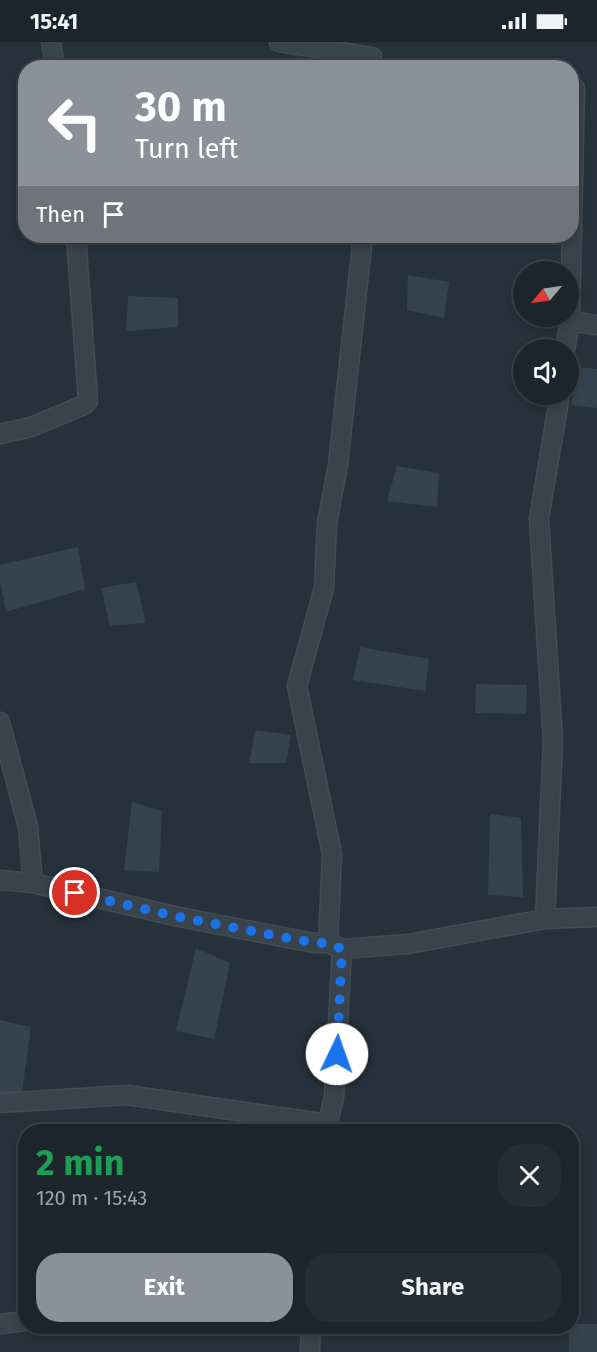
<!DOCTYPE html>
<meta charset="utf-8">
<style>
:root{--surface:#1c252c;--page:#252d34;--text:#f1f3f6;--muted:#a0a5a9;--line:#3a4248;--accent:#8c9099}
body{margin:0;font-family:"Fira Sans",sans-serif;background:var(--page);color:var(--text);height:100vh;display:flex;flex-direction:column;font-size:22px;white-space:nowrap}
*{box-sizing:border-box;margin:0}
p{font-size:20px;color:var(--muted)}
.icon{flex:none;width:33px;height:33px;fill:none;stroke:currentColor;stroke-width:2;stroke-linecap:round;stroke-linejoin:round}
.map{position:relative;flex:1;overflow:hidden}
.panel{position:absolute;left:18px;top:1082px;width:561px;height:210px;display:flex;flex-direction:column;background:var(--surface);border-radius:24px;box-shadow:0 3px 9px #0003,0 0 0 2px var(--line)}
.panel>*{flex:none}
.guide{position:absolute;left:18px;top:18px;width:561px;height:183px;border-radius:24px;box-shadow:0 3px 9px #0003,0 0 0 2px var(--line);background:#8c9099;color:#fff;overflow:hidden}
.needle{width:39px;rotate:241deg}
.buttons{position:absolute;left:513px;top:219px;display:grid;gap:12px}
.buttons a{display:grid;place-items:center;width:66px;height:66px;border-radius:50%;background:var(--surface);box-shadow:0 3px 9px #0003,0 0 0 2px var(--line);font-size:30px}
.pin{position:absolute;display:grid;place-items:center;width:51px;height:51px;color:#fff;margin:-26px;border:3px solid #fff;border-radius:50%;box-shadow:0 2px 6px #0007}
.me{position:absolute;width:66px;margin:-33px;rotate:3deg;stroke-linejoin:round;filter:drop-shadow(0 0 4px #0008)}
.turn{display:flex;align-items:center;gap:21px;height:126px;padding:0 18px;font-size:27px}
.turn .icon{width:78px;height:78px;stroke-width:2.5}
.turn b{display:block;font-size:42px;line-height:51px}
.then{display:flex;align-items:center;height:57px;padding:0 18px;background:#0003;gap:12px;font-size:22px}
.round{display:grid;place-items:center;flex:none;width:63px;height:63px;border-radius:24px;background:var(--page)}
.summary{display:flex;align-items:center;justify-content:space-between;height:102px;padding:0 18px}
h1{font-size:36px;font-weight:700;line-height:45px;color:#1e9e55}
.primary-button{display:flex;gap:12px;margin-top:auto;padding:12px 18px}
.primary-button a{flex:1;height:69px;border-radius:24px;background:var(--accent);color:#fff;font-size:24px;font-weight:700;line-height:69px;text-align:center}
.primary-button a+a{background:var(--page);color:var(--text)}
.status{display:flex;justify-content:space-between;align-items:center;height:42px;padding:0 30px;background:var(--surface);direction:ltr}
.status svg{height:16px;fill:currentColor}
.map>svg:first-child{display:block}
.building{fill:#35434f}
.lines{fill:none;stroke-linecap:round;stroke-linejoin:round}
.street-casing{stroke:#424c55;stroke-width:21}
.street{stroke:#39434c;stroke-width:18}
.route{stroke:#1a73e8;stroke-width:10;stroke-dasharray:0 18}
</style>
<div class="status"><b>15:41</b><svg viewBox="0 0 49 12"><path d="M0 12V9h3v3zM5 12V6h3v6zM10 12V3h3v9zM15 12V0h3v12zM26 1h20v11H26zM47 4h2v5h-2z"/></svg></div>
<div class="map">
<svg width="597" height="1310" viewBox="0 0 597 1310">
<rect width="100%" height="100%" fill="#26313b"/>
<!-- building -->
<path class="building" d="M408,233L449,240L444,276L407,268Z
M128,254L178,256V285L126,289Z
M578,325L597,327V366L571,363Z
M397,424L439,431L437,465L387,459Z
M78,505L85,547L6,570L0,539V523Z
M136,540L146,581L110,584L101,546Z
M360,605L429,617L425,649L353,638Z
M476,642L527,643L526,672L475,671Z
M255,688L291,693L286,721H249Z
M132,760L162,769L159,830L124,828Z
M490,772L521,776L523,855L488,853Z
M196,906L230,921L214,997L176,989Z
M0,978L31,985L21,1057H0Z
M572,1282H597V1310H569V1284Z"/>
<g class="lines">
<defs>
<path id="street" d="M51,0L55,26
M279,0L372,15
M570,279L575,46
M565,308L570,279L597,283
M0,392L31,385L84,363L88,359L76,194
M0,680L28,785L33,841
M0,838L33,841L179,875L314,901H328L342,907L408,902L545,877L597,875
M545,877L553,699L539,477L560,352
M328,901L332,812L297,644L324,546L327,481L338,423L363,194
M0,1061L127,1053L328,1082
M326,1089L334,1055L342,907
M0,1282L26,1279
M310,1310L311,1284"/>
</defs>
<!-- street casing -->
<use href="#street" class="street-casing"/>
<!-- street -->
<use href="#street" class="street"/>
</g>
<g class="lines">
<!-- route -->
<path class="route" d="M75,851L179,875L314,901H328L342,907L337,1012"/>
</g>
</svg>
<div class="buttons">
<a><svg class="needle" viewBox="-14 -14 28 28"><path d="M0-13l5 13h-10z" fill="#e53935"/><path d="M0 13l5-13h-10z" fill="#a0a5a9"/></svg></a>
<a><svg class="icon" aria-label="sound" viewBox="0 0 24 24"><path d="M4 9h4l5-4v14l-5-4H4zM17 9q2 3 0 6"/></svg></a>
</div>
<div class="pin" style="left:75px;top:851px;background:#d93025"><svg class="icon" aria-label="arrive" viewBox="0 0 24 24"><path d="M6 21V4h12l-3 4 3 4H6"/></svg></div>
<svg class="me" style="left:337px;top:1012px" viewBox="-20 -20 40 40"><circle r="19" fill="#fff"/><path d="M0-13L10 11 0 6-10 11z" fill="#1a73e8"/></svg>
<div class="guide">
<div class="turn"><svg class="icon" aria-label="left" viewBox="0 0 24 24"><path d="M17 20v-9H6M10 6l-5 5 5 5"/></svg><div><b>30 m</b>Turn left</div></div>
<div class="then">Then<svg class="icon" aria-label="arrive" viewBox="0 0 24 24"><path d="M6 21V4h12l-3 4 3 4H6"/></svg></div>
</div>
<section class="panel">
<div class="summary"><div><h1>2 min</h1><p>120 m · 15:43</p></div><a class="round"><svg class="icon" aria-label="close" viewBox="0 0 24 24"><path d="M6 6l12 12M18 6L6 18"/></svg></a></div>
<div class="primary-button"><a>Exit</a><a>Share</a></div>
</section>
</div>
